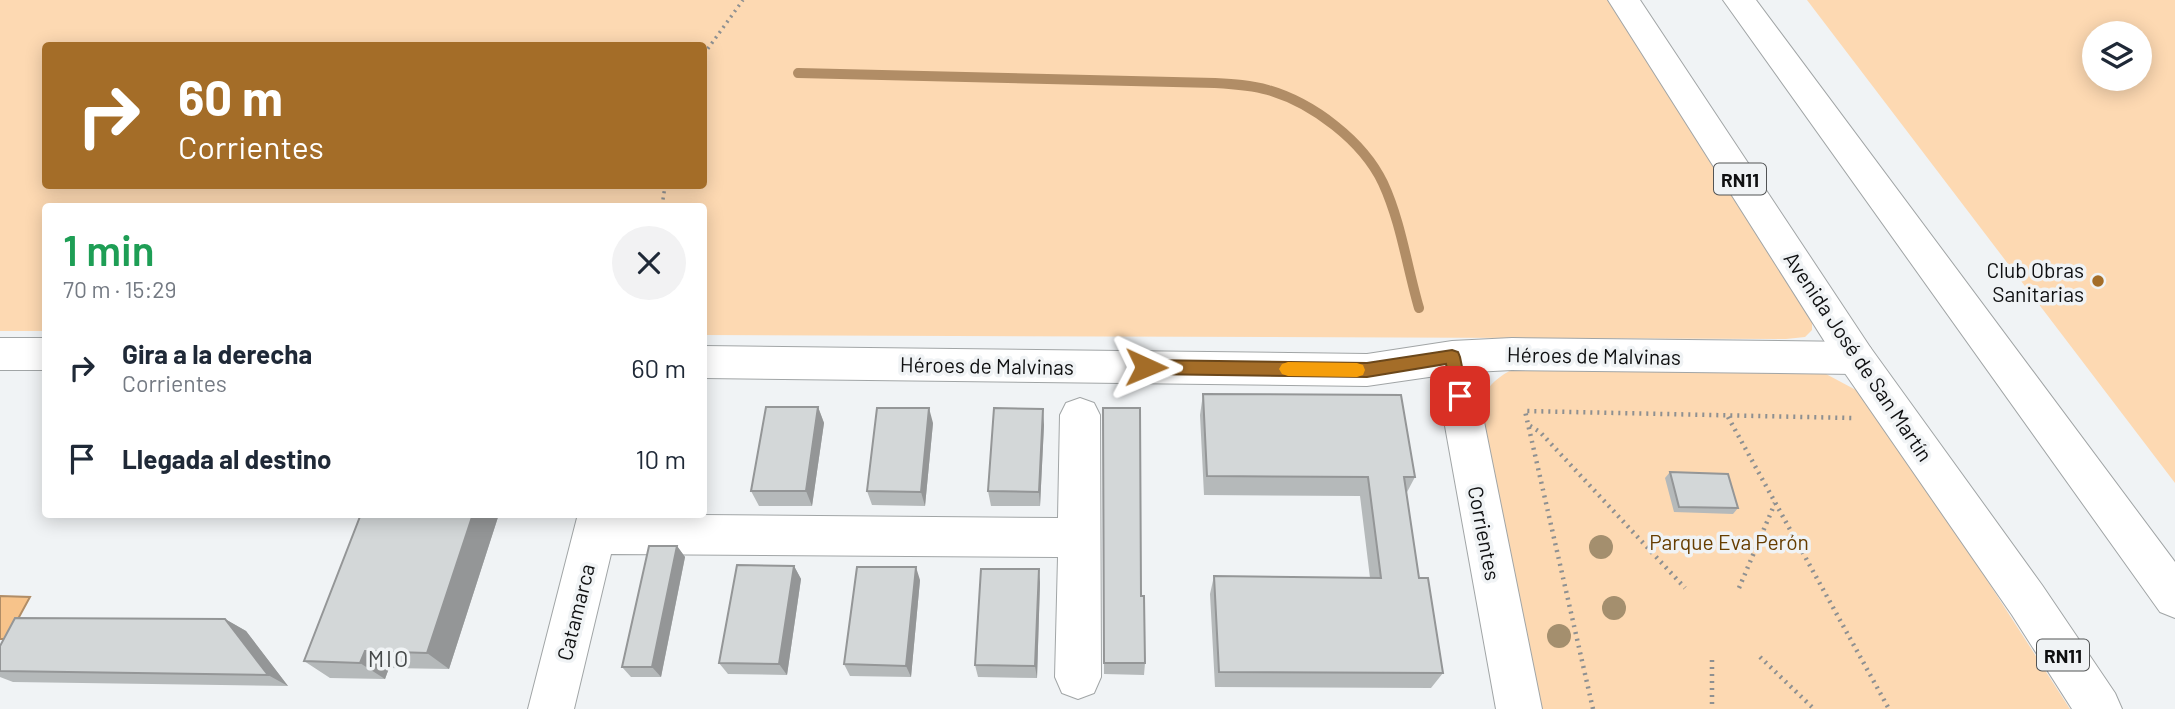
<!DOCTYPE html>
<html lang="es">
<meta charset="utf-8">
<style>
:root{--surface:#fff;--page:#f2f2f3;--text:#1f2937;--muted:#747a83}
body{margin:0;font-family:Barlow,sans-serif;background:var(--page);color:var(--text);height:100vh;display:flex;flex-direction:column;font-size:26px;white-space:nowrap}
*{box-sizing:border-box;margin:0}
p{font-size:23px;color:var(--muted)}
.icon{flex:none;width:38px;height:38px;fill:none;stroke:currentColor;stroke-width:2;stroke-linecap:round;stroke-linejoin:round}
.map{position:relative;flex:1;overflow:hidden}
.sheet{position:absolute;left:42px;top:203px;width:665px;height:315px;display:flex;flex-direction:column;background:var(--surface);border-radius:7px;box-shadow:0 4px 18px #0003}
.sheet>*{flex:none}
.banner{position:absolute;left:42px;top:42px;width:665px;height:147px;border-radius:7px;box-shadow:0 4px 18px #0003;background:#a46d28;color:#fff;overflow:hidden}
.controls{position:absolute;left:2082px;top:21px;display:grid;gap:14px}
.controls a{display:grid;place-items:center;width:70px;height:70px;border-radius:50%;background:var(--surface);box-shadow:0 4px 18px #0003;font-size:35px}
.pin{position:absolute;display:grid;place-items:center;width:60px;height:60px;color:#fff;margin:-30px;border-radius:14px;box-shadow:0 4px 10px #0006}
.me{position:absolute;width:77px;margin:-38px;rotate:91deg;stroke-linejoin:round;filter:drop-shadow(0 0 5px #0008)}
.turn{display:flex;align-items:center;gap:24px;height:147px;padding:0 21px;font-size:32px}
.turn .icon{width:91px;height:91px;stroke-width:2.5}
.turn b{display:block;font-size:49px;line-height:60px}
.round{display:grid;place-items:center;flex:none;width:74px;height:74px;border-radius:37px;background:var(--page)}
.headline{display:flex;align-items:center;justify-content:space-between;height:119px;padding:0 21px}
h1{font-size:42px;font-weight:600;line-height:52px;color:#1e9e55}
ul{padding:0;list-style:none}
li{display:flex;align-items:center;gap:21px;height:91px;padding:0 21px}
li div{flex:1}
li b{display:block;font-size:26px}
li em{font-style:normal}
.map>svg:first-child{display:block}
.green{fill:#fdd9b2;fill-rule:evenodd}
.water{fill:#f7c38a;stroke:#b18d66;stroke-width:2}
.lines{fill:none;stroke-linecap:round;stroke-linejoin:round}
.stream{stroke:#b18d66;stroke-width:10}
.minor-casing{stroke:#a1a5a6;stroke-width:2}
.major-casing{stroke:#a1a5a6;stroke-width:2}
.path-far1{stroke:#8e9091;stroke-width:3.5;stroke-dasharray:2 4.5;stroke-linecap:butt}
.path{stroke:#8e9091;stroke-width:4.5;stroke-dasharray:2 5;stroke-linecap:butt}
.minor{fill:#fff;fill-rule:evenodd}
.major{fill:#fff;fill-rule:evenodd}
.tree{fill:#a48f6e}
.wall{fill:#b5b9ba}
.shaded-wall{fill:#949697}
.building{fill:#d3d7d8;stroke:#949697;stroke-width:2}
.route{fill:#a46d28;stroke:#6b471a;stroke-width:2}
.slow{fill:#f59e0b}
.poi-dot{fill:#a46d28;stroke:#f0f3f5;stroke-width:2.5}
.labels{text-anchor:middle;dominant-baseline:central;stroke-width:7;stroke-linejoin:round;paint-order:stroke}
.shield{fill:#f0f3f5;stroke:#525455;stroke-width:2}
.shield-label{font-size:19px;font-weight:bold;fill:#0f1011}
.poi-label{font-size:21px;fill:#0f1011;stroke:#f0f3f5;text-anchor:end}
.street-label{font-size:21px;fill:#0f1011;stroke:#f0f3f5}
.park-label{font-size:21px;fill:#663d00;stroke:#f0f3f5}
.neighbourhood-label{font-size:23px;letter-spacing:2px;fill:#454849;stroke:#f0f3f5}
</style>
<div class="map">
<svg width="2175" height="709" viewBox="0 0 2175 709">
<rect width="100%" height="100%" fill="#f0f3f5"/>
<!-- green -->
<path class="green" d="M0,0H1608L1812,321V330L1805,337L1786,339L704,335V206H46L45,331H0ZM46,46H704V186H46Z
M1807,0H2175V483ZM2140,33V79H2095V33Z
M1511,370L1797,371L1826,374L1869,397L2070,709H1537L1478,409C1484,390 1493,380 1511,370Z"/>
<!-- water -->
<path class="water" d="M0,596L30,597L7,639H0Z"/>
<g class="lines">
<!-- stream -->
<path class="stream" d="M798,73L1215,83C1233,84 1251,85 1268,90C1313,103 1363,141 1383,183C1401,222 1407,267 1419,308"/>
<defs>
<path id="minor" d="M0,338H46V370H0Z
M1512,338L1856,342L1870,347L1875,358L1870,369L1856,374L1512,370L1474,372L1542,709H1496L1436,376L1367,386L704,378V346L1367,354L1452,341Z
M1080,398L1094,403L1100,415L1101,677L1094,693L1078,699L1062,693L1055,677L1058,557L611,554L574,709H528L578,514L1058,518L1060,415L1066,403Z"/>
<path id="major" d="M1608,0H1640L1870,347L2042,585L2115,693L2122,709H2072L2012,615L1842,369Z
M1723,0H1756L2175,562V618L2160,612Z"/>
</defs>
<!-- minor casing -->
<use href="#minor" class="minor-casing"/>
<!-- major casing -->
<use href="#major" class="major-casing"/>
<!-- path-far1 -->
<path class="path-far1" d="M704,54L743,0
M662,206L665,186"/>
<!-- path -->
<path class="path" d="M1728,417L1889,709
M1530,426L1540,432L1685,588
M1739,588L1775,503
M1760,657L1814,709
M1712,660V709
M1593,709L1525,411L1852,418"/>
<!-- minor -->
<use href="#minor" class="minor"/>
<!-- major -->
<use href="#major" class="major"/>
</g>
<!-- trees -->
<g class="tree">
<circle cx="1601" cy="547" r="12"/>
<circle cx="1614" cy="608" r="12"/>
<circle cx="1559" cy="636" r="12"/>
</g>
<!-- wall -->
<path class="wall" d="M1203,394L1415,477L1406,494L1419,578L1443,673L1431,688L1215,687L1210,594L1214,576L1370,578L1360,496L1204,495L1200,415Z
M818,407L824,423L812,506H759L751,491Z
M933,423L925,506L872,505L867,491Z
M1103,423L1141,596L1145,663L1144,675L1104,674Z
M1044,425L1040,506H991L988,491Z
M1670,472L1738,508L1733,514L1674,512L1665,478Z
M361,514H499L449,669L389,668L385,679L330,678L304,661Z
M677,546L685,557L661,677H631L622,667Z
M794,566L801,579L787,675L728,674L719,663Z
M920,580L911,677L850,676L844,664Z
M1040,582L1037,678L978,677L975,665Z
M225,619L246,631L288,686L13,682L0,677V646Z"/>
<!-- shaded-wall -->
<path class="shaded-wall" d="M818,407L824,423L812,506L806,491Z
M929,408L933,423L925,506L921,492Z
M1043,409L1044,425L1040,506L1039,492Z
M473,514H499L449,669L427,653Z
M677,546L685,557L661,677L652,667Z
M794,566L801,579L787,675L779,664Z
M916,567L920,580L911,677L906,666Z
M1039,569L1040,582L1037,678L1035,666Z
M225,619L246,631L288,686L268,675Z
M365,651L389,668L385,679L360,663Z"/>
<!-- building -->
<path class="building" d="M1203,394L1401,395L1415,477H1404L1419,578H1428L1443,673L1219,672L1214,576L1381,578L1368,477L1207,476Z
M766,407H818L806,491H751Z
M877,408H929L921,492L867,491Z
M994,408L1043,409L1039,492L988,491Z
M1103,408H1140L1141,596H1144L1145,663H1104Z
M1670,472L1728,474L1738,508L1679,507Z
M361,514H473L427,653L365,651L360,663L304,661Z
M649,546H677L652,667H622Z
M737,565L794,566L779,664L719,663Z
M857,567H916L906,666L844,664Z
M981,569H1039L1035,666L975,665Z
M15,618L225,619L268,675L0,671V646Z"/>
<!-- route -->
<path class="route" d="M1452,350L1458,352L1460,357L1468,396L1465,401H1454L1446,364L1367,377L1146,374L1140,372L1138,367L1140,362L1146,360L1367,363Z"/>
<!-- slow -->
<path class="slow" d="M1288,362L1357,363L1363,365L1365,370L1363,375L1357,377L1288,376L1282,374L1279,369L1282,364Z"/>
<!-- markers -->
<circle class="poi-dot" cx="2098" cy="281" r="7"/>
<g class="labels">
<!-- shield labels -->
<g class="shield">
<rect x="1714" y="163.5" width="52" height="31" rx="5"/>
<rect x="2037" y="639.5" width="52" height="31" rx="5"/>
</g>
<g class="shield-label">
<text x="1740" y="179">RN11</text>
<text x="2063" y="655">RN11</text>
</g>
<!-- poi labels -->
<g class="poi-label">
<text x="2084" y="269">Club Obras<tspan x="2084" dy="24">Sanitarias</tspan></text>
</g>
<!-- street labels -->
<g class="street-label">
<text transform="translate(1594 355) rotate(1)">Héroes de Malvinas</text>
<text transform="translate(1859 356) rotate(56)">Avenida José de San Martín</text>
<text transform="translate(987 365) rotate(1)">Héroes de Malvinas</text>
<text transform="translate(1485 533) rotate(79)">Corrientes</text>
<text transform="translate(575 612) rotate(-76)">Catamarca</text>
</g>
<!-- park labels -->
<g class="park-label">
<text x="1729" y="541">Parque Eva Perón</text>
</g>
<!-- neighbourhood labels -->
<g class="neighbourhood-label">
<text x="389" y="658">MIO</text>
</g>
</g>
</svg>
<div class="controls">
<a><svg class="icon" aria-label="layers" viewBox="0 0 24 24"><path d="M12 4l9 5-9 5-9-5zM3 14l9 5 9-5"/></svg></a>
</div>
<div class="pin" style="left:1460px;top:396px;background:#d93025"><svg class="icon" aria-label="arrive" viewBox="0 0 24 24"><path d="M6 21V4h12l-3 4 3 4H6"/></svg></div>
<svg class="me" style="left:1146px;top:367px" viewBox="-20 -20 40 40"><path d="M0-17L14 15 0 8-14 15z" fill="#a46d28" stroke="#fff" stroke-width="4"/></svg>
<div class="banner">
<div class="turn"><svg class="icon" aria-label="right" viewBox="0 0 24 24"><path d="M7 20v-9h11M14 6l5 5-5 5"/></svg><div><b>60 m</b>Corrientes</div></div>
</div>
<section class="sheet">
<div class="headline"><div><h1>1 min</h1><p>70 m · 15:29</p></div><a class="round"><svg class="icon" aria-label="close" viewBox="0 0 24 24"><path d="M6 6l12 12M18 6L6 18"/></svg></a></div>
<ul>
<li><svg class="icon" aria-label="right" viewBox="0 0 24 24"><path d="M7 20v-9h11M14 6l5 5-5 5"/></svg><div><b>Gira a la derecha</b><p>Corrientes</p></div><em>60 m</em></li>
<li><svg class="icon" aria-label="arrive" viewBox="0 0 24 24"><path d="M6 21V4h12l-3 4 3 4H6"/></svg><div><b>Llegada al destino</b></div><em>10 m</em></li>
</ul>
</section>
</div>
